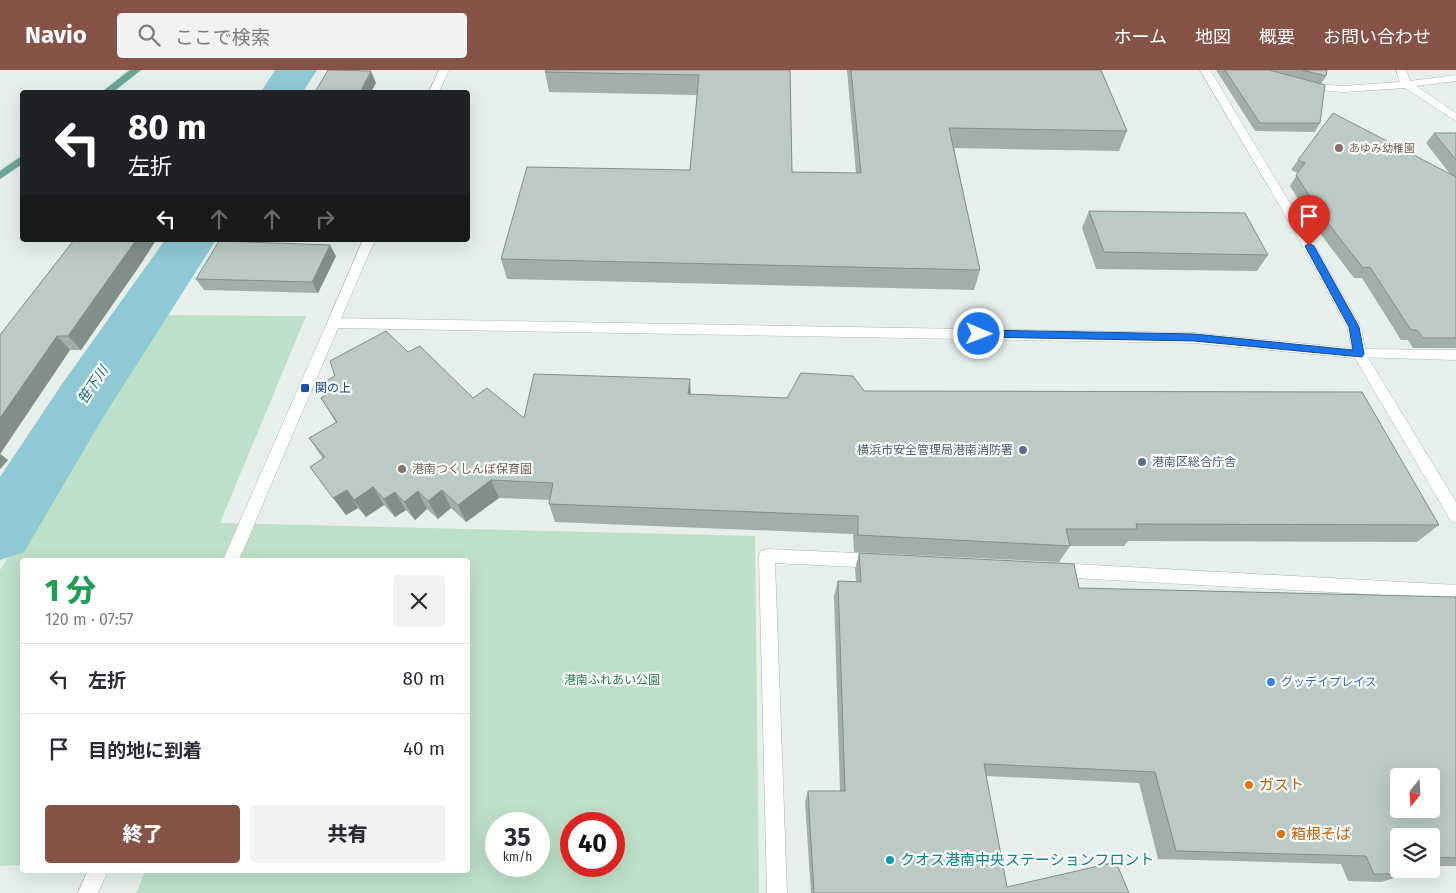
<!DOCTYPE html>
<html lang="ja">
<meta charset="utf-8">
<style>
:root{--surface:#fff;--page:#f2f2f3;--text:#2b2b33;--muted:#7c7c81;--line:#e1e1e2;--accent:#855347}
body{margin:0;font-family:"Fira Sans","Noto Sans JP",sans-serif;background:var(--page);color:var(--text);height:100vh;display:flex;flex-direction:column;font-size:19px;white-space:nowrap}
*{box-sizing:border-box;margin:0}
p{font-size:16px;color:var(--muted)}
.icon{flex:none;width:28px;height:28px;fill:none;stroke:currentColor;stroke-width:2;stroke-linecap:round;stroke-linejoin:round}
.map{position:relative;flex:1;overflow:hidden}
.details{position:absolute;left:20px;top:488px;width:450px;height:315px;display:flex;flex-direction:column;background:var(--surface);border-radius:5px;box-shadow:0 5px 20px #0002}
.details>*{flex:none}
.banner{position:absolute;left:20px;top:20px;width:450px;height:152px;border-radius:5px;box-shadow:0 5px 20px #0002;background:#202124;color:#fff;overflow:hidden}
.needle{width:32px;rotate:198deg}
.tools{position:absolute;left:1390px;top:698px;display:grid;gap:10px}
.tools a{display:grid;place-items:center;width:50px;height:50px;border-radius:5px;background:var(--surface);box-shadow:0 5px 20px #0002;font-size:25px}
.speed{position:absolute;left:485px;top:742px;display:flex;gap:10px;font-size:25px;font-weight:700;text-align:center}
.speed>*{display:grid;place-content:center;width:65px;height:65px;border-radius:50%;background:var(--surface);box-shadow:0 5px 20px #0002;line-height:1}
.speed small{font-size:12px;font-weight:400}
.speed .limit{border:8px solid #d22;background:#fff;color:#111}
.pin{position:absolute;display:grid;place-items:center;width:42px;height:42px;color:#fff;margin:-51px -21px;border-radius:50% 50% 50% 0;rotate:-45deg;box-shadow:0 0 5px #0007}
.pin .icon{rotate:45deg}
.me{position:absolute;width:55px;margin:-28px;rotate:91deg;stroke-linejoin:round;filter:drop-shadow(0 0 4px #0008)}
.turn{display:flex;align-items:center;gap:18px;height:105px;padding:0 25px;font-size:22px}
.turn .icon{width:65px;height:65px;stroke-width:2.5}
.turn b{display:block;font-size:35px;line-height:42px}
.lanes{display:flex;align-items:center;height:48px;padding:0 25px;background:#0003;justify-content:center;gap:25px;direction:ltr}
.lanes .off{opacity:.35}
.round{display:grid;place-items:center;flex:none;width:52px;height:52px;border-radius:5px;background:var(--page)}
.summary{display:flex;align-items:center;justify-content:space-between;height:85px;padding:0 25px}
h1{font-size:30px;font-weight:800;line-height:38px;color:#1e9e55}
.cta{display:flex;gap:10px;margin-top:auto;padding:10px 25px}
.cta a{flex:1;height:58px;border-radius:5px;background:var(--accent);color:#fff;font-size:20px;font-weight:800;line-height:58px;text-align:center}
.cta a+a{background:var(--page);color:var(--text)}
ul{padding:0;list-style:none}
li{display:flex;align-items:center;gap:15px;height:70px;padding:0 25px;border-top:1px solid var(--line)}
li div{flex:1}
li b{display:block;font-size:19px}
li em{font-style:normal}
header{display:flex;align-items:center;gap:30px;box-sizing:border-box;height:70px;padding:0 25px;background:var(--accent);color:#fff}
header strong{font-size:24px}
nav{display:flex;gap:28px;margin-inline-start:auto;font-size:18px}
.search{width:350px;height:45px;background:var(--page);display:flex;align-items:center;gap:12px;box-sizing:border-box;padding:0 18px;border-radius:5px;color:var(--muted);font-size:19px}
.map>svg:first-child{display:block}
.green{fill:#bfe0c8;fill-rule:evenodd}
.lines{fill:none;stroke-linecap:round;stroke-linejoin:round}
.river{fill:#8ec9d4;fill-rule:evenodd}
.service-casing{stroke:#a8b8b2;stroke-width:1}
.minor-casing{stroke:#a8b8b2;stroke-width:1}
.tertiary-casing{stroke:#a8b8b2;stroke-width:1}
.primary-casing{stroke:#c2cac8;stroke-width:1}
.service{fill:#fff;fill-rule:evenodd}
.minor{fill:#fff;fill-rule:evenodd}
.tertiary{fill:#fff;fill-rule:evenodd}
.primary{fill:#6aa596;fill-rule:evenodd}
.wall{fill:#a1aea9}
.shaded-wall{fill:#838d89}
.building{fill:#bbcac4;stroke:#838d89;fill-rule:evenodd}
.route{fill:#1a73e8;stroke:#114b97}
.education-dot{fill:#8d6e63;stroke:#f7fbf9;stroke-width:2}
.transit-dot{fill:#1a4fb4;stroke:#f7fbf9;stroke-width:2}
.service-dot{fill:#5c6f8a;stroke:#f7fbf9;stroke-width:2}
.shop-dot{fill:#3f7fe0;stroke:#f7fbf9;stroke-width:2}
.food-dot{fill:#e8710a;stroke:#f7fbf9;stroke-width:2}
.culture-dot{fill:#0f9aa8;stroke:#f7fbf9;stroke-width:2}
.labels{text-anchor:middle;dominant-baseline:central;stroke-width:4.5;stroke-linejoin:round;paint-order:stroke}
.far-education-label{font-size:11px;fill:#785e54;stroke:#f7fbf9;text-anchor:start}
.transit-label{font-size:12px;fill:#164399;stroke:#f7fbf9;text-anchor:start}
.service-label{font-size:12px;fill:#4e5e75;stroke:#f7fbf9;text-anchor:end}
.education-label{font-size:12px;fill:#785e54;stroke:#f7fbf9;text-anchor:start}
.park-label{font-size:12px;fill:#2d7a4b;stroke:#f7fbf9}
.shop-label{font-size:12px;fill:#366cbe;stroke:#f7fbf9;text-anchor:start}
.water-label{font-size:14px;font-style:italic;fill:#1c6f80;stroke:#f7fbf9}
.near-food-label{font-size:15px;fill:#c56008;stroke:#f7fbf9;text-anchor:start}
.near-culture-label{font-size:15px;fill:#0d838f;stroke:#f7fbf9;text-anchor:start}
</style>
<header>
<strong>Navio</strong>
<div class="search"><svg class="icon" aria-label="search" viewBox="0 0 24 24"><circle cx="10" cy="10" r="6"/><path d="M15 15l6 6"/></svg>ここで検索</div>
<nav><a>ホーム</a><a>地図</a><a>概要</a><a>お問い合わせ</a></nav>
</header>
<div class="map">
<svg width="1456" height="823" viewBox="0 0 1456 823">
<rect width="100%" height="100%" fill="#e6efeb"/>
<!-- green -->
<path class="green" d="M156,245L306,246L220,453L755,466L759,823H136L146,800H468V490H22V795L0,796V500ZM496,754H539V796H496ZM571,754H614V796H571Z"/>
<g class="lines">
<!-- river -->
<path class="river" d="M275,0H317L303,22H261Z
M165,170H216L104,346L24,482L0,490V407L62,314Z"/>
<defs>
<path id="service" d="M439,0H449L439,22H429Z
M363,170H375L339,253L333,258L328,256L327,253Z"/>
<path id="minor" d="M1200,0H1210L1306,160L1361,257L1365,279L1456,280V290L1354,287L1347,257L1294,160Z
M1396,0H1406L1410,11L1456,5V11L1416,16L1456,43V51L1405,18L1343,22L1306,19L1301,16L1306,13L1343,16L1400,12Z
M767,479L878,484L884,486L886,491L884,496L878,498L775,493L787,823H767L759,486L761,481Z
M1056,493L1456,515V529L1056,507L1050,505L1048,500L1050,495Z"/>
<path id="tertiary" d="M333,248L1194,263L1359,279L1364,281L1456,432V453L1451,451L1355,288L1194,273L338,258L239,490H223L327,253Z
M88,800H108L98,823H78Z"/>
<path id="primary" d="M130,0H141L113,22H102Z
M22,86V94L0,109V101Z"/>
</defs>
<!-- service casing -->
<use href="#service" class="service-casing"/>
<!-- minor casing -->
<use href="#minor" class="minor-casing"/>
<!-- tertiary casing -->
<use href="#tertiary" class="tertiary-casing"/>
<!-- primary casing -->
<use href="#primary" class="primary-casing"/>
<!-- service -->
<use href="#service" class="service"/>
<!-- minor -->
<use href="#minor" class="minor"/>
<!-- tertiary -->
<use href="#tertiary" class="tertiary"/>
<!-- primary -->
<use href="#primary" class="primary"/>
</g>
<!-- wall -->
<path class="wall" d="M790,0L792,102L856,103L847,0H1101L1127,61L1119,81L954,78L980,200L974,220L507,209L501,189L690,100L697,25L549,22L545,2Z
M1216,0H1327L1326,6L1321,14L1320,53L1315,62L1255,61Z
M1434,63H1456V278H1413L1408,270H1401L1362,208H1354L1316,158L1290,116L1298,103L1291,100L1298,90L1450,104L1426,73Z
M1089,141L1268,185L1257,201L1096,199L1082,158Z
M74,170H156L138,198L81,280H70L0,384L8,390L0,399V265Z
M336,186L318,223L204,220L196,209Z
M408,282L473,328L524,348L691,324L787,328L864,321L1439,455L1417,472L1128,471L1124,476H1070L1059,492L854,482L853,464L555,452L549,434L550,430L499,428L466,452L451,438L438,449L427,439L415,450L406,440L395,447L384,435L366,447L358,438L346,445L310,397L323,389L309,368L336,353L321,328L332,321L326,311Z
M859,483L1079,518L1456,527V796H1431V766H1399V799L1408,804L1381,812L1348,811L1341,794L1158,789L1139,713L986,706L1007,817L1129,823H811L805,732L808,721H840L834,526L838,511H856L855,499Z"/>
<!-- shaded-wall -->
<path class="shaded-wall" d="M371,1L376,13L371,22H360Z
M136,170H156L138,198L81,280L68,266Z
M330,175L336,186L318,223L312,212Z
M57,266L70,280L0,384L8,390L0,399V348Z
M690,309L691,328L688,324Z
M491,410L499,428L466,452L458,435Z
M373,417L384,435L366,447L354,430Z
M347,420L358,438L346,445L333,428Z
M442,420L451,438L438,449L428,431Z
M418,421L427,439L415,450L404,432Z
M395,422L406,440L395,447L384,429Z"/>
<!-- building -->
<path class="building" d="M328,0L371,1L360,22H315Z
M546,0H790L792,102L861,103L851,0H1101L1127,61L949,58L980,200L501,189L527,97L690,100L699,5L545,2Z
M1225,0H1269L1325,15L1320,53H1260Z
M1302,0H1327L1326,6Z
M1333,43L1456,107V268H1423L1417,260H1411L1370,197L1363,198L1324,148L1296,105L1305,93L1298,90Z
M1434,63H1456V90Z
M1089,141L1245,143L1268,185L1104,182Z
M74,170H136L68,266H57L0,348V265Z
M219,171L330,175L312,212L196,209Z
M386,261L408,282L420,276L473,328L487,318L524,348L534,304L690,309L688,324L787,328L801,303L853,306L864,321L1362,322L1439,455L1136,454L1137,459H1066L1070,476L858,465V446L549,434L553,413L491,410L458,435L442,420L428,431L418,421L404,432L395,422L384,429L373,417L354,430L347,420L333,428L310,397L325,387L309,368L337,352L321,328L333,320L326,311L335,306L330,291Z
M859,483L1074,494L1079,518L1456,527V788L1431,787V766H1399V799H1406L1408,804H1374L1366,786L1176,781L1155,702L984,694L1007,817L1116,792L1129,823H814L808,721H845L838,511L861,512ZM1399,706H1431V739H1399Z"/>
<!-- route -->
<path class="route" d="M1309,173L1314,176L1359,257L1364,284L1362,287L1194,271L979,267L974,264L979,260L1194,264L1353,280L1349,257L1305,176Z"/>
<!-- markers -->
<g class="education-dot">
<circle cx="1339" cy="78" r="5"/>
<circle cx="402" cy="399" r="5"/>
</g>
<rect class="transit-dot" x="300" y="313" width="10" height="10" rx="2.5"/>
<g class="service-dot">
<circle cx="1023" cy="380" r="5"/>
<circle cx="1142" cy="392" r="5"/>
</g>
<circle class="shop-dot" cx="1271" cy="612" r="5"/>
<g class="food-dot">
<circle cx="1249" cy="715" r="5"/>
<circle cx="1281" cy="764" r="5"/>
</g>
<circle class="culture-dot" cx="890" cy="790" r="5"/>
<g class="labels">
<!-- far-education labels -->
<g class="far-education-label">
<text x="1349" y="78">あゆみ幼稚園</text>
</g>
<!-- transit labels -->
<g class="transit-label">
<text x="315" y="318">関の上</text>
</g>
<!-- service labels -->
<g class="service-label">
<text x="1013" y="380">横浜市安全管理局港南消防署</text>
<text x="1152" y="392" text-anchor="start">港南区総合庁舎</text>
</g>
<!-- education labels -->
<g class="education-label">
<text x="412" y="399">港南つくしんぼ保育園</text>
</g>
<!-- park labels -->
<g class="park-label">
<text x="612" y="610">港南ふれあい公園</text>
</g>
<!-- shop labels -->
<g class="shop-label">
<text x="1281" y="612">グッデイプレイス</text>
</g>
<!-- water labels -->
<g class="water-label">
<text transform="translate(93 315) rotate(-56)">笹下川</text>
</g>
<!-- near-food labels -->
<g class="near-food-label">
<text x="1259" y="715">ガスト</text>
<text x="1291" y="764">箱根そば</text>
</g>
<!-- near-culture labels -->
<g class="near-culture-label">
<text x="900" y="790">クオス港南中央ステーションフロント</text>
</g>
</g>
</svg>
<div class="tools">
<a><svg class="needle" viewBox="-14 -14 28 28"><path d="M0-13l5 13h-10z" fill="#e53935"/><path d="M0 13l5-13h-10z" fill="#7c7c81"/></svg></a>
<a><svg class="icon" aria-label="layers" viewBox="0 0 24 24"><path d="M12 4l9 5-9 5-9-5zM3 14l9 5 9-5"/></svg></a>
</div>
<div class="speed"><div>35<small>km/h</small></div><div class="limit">40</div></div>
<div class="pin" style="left:1309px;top:176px;background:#d93025"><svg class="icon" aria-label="arrive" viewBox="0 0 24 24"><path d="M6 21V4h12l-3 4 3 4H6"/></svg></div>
<svg class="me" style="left:979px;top:264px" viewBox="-20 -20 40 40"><circle r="17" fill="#1a73e8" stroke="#fff" stroke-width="3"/><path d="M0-11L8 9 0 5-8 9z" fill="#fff"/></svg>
<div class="banner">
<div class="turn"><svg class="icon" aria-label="left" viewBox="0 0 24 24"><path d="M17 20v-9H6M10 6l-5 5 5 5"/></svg><div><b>80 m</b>左折</div></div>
<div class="lanes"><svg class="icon" aria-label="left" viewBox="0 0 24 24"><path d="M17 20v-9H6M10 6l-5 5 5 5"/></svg><svg class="icon off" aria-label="ahead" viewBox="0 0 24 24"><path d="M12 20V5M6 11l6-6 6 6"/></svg><svg class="icon off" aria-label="ahead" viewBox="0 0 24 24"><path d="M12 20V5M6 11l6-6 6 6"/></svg><svg class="icon off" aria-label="right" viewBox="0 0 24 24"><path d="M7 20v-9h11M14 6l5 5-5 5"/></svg></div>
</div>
<section class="details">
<div class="summary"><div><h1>1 分</h1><p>120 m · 07:57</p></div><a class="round"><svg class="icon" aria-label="close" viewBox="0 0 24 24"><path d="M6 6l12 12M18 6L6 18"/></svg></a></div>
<ul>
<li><svg class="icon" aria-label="left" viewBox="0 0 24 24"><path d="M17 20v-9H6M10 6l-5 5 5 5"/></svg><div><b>左折</b></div><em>80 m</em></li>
<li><svg class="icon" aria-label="arrive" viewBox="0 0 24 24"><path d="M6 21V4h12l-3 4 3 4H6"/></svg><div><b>目的地に到着</b></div><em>40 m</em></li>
</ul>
<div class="cta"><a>終了</a><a>共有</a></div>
</section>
</div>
